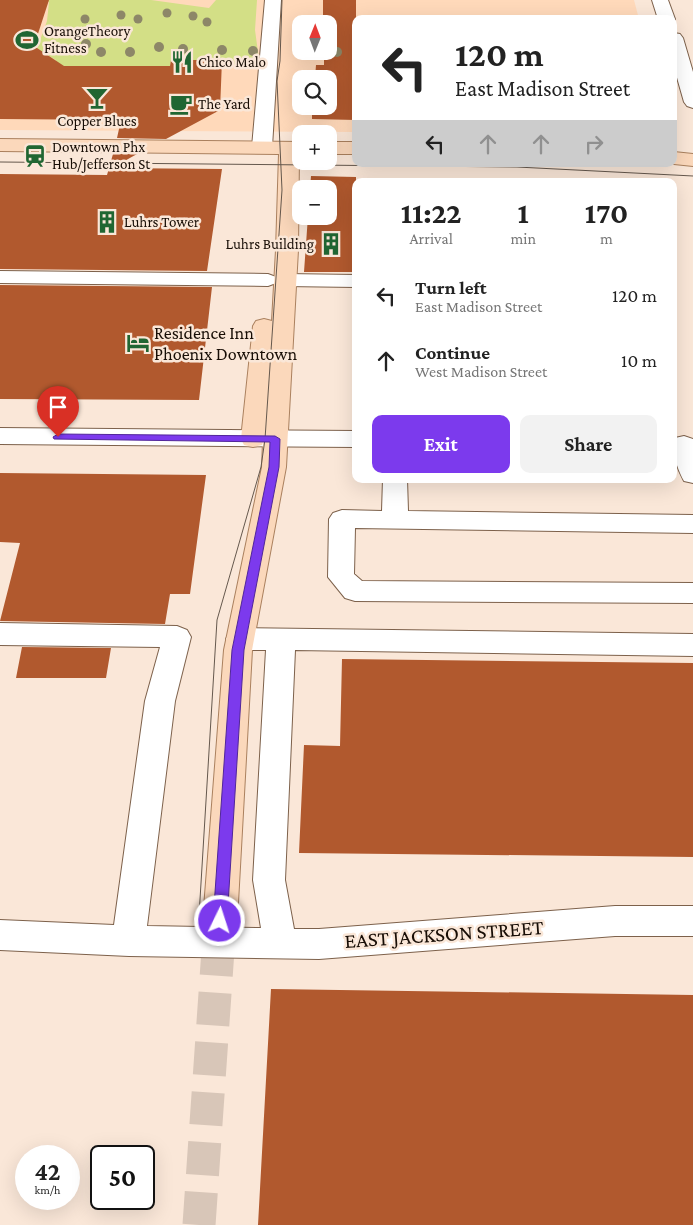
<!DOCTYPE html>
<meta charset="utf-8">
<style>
:root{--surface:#fff;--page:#f2f2f2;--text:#222;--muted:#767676;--accent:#7c3aed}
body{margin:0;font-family:"Crimson Pro",serif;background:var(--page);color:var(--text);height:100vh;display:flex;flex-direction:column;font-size:19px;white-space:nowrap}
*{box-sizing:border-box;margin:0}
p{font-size:16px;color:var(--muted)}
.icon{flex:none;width:28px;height:28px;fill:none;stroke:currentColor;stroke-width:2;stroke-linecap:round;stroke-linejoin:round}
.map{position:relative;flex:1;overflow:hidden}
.side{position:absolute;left:352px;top:178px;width:325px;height:305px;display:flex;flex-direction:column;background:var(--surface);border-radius:10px;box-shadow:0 5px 20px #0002}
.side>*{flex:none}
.guide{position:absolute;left:352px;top:15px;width:325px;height:152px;border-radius:10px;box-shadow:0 5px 20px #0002;background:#fff;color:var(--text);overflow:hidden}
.needle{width:32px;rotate:1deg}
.fabs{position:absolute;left:292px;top:15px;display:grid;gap:10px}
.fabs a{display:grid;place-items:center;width:45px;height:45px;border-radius:10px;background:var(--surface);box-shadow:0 5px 20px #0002;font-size:25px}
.speed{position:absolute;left:15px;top:1145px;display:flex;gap:10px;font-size:25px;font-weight:700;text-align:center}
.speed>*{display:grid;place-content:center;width:65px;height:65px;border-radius:50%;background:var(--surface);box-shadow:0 5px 20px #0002;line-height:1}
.speed small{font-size:12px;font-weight:400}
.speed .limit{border:2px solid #111;border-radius:8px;background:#fff;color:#111}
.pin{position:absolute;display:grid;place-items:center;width:42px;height:42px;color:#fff;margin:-51px -21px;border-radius:50% 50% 50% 0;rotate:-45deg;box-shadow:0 0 5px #0007}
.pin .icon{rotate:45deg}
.me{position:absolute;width:55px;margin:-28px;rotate:4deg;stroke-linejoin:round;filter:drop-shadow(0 0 4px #0008)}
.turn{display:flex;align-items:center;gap:18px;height:105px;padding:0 20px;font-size:22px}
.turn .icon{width:65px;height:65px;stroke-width:2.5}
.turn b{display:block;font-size:35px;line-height:42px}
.lanes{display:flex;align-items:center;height:48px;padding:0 20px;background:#0003;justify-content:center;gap:25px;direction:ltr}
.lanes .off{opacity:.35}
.eta{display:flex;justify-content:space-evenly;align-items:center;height:85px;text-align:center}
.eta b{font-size:30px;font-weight:700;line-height:35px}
.cta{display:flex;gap:10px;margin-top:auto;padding:10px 20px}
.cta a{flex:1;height:58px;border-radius:10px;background:var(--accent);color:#fff;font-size:20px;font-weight:700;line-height:58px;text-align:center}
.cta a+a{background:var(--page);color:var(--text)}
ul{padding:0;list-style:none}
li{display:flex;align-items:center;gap:15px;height:65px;padding:0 20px}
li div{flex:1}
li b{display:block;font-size:19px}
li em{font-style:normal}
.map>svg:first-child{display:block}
.built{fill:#ffd9ba;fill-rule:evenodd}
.green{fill:#d3df86}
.building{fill:#b1592e}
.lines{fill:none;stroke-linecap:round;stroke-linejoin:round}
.major-tunnel{stroke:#d8c6b8;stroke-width:33;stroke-dasharray:33 17;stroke-linecap:butt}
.minor-casing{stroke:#7d614b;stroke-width:2}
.major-casing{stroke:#aa805e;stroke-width:2}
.minor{fill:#fff;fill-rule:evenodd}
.major{fill:#fbd8bb;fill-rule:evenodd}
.tram{stroke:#65584d;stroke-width:1}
.tree{fill:#8d8768}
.route{fill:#7c3aed;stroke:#51269a}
.labels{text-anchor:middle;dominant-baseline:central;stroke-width:5;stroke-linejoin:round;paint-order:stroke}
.far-poi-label{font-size:15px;fill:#170d05;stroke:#fae7d8;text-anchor:start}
.poi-label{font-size:18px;fill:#170d05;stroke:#fae7d8;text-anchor:start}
.near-street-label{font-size:21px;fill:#170d05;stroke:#fae7d8}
</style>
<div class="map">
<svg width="693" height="1225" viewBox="0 0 693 1225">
<rect width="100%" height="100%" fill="#fae7d8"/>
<!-- built -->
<path class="built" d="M0,0H634L639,19H356V132L0,130ZM301,24H329V51H301ZM301,79H329V106H301Z"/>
<!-- green -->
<path class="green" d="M33,0H151L209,8L216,0H257L255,30L260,67L193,62L192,60H171L170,66H55L56,60L42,52L36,51L47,21L49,2Z"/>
<!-- building -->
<path class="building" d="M0,0H49L34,46L64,66H170L171,60H222L220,110L166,139L117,138L121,120L0,119Z
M323,0H356V120L312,119V108H302L303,106H329V79H305L315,78L316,65H324V51H329V24H323Z
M113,154H137L112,168L222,169L207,271L0,269V174L107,175Z
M311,176L356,177V272H304L308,216H329V189H310Z
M0,285L212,287L199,400L0,399Z
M0,473L206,475L190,594H170L165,624L0,621L20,543L0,542Z
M22,647L111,648L106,678H16Z
M342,659L693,663V857L299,853L304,745L340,746Z
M271,989L693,995V1225H258Z"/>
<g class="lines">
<!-- major-tunnel -->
<path class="major-tunnel" d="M199,1225L220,921"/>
<defs>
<path id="minor" d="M265,0H281L272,147L269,151L262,153L255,151L252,147Z
M652,0H668L675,19L674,21V19H658Z
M674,33L680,34L683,38L693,72V108L687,106L684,102L674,67Z
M0,271L268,274L276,277L285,274L356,275V287L285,286L276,283L268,286L0,283Z
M0,428L356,431V447L0,444Z
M684,436L693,439V483L684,481C678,470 670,450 675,438Z
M383,479H407L408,511L693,515V533L355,528L354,574L362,581L693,583V603L355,601L345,598L328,577L329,519L333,513L342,510L382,511Z
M0,623L177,626L187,630L191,637L175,701L147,926L261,928L253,880L266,650H240L230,646L226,639L230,632L240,628L693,634V656L295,650L285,880L294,929H319L615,906H693V936H615L319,959L129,956L0,950V920L114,925L145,701L160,647L0,645Z"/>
<path id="major" d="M0,139L301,142V154H299L298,250L286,467L252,650L237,921L232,931L220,936L208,931L203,921L224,650L262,467L263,442L262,445L253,447L244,445L241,439L253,326L256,321L264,319L272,321L276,250L279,154L0,151Z
M329,142H356V154H329Z
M674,152L693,154V166L674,164Z"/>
</defs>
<!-- minor casing -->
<use href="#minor" class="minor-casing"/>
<!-- major casing -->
<use href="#major" class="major-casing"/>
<!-- minor -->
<use href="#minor" class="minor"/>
<!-- major -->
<use href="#major" class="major"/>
<!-- tram -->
<path class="tram" d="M0,162L517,167L693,176
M199,916L217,620L261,467L265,439L282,190L277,81L280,61L282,0"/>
</g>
<!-- trees -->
<g class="tree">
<circle cx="167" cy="13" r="4.5"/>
<circle cx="121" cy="15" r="4.5"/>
<circle cx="193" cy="16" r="4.5"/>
<circle cx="85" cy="19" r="4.5"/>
<circle cx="138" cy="19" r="4.5"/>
<circle cx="207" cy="22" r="4.5"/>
<circle cx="86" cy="44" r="5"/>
<circle cx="159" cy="47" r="5"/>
<circle cx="183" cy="49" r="5"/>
<circle cx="222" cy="50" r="5"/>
<circle cx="253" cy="51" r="5"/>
<circle cx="101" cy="52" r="5"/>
<circle cx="130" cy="52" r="5"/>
<circle cx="337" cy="52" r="5"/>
</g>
<!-- route -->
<path class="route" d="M58,434L275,436L280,439L279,467L244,650L227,921L225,925L220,927L215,925L213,921L232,650L269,467L270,442L54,439L53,437Z"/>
<!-- icons -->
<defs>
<symbol id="stadium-bare" viewBox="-9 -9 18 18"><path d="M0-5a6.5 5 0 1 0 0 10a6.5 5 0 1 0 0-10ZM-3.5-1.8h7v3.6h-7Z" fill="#206632" stroke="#fae7d8" stroke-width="2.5" paint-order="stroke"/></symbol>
<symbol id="restaurant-bare" viewBox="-9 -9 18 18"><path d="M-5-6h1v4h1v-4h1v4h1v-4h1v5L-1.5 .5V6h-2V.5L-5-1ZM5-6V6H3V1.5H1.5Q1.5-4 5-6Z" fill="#206632" stroke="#fae7d8" stroke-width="2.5" paint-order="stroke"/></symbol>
<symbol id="bar-bare" viewBox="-9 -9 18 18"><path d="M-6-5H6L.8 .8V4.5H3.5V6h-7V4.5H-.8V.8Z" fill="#206632" stroke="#fae7d8" stroke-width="2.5" paint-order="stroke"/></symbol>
<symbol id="cafe-bare" viewBox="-9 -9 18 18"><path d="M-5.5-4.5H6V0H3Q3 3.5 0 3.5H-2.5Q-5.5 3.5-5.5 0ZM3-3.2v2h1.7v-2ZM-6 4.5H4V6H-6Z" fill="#206632" stroke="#fae7d8" stroke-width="2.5" paint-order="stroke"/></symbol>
<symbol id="station-bare" viewBox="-9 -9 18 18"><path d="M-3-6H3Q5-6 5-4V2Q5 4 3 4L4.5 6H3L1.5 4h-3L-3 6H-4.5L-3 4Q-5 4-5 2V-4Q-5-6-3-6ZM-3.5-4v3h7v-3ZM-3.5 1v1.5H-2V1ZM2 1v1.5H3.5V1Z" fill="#206632" stroke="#fae7d8" stroke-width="2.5" paint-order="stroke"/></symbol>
<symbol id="building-bare" viewBox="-9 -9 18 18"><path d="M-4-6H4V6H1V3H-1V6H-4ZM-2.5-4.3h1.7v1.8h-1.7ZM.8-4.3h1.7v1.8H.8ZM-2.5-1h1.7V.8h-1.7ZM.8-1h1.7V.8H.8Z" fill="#206632" stroke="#fae7d8" stroke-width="2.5" paint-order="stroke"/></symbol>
<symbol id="hotel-bare" viewBox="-9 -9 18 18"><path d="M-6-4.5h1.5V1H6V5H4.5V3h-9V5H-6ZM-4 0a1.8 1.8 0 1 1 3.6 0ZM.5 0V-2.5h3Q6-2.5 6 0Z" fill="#206632" stroke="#fae7d8" stroke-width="2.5" paint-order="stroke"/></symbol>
</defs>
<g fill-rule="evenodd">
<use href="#stadium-bare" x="11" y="24" width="32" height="32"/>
<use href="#restaurant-bare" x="166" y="46" width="32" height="32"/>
<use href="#bar-bare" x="81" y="82" width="32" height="32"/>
<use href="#cafe-bare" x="165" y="88" width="32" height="32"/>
<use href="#station-bare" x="19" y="140" width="32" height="32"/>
<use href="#building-bare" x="91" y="206" width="32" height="32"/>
<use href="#building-bare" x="315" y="228" width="32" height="32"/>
<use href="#hotel-bare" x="122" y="327" width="32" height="32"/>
</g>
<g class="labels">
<!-- far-poi labels -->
<g class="far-poi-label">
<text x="44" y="31">OrangeTheory<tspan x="44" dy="17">Fitness</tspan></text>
<text x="198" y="62">Chico Malo</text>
<text x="198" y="104">The Yard</text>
<text x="97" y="121" text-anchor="middle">Copper Blues</text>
<text x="52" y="147">Downtown Phx<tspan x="52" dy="17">Hub/Jefferson St</tspan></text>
<text x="124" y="222">Luhrs Tower</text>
<text x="314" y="244" text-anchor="end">Luhrs Building</text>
</g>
<!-- poi labels -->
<g class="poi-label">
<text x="154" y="333">Residence Inn<tspan x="154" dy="21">Phoenix Downtown</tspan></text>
</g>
<!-- near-street labels -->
<g class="near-street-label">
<text transform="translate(444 934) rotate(-4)">EAST JACKSON STREET</text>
</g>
</g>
</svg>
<div class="fabs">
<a><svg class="needle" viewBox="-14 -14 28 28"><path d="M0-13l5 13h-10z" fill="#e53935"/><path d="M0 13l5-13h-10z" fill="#767676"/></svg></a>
<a><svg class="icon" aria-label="search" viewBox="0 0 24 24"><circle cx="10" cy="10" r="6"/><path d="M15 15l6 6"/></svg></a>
<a>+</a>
<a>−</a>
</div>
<div class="speed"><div>42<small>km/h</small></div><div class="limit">50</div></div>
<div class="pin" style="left:58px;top:437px;background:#d93025"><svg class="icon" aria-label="arrive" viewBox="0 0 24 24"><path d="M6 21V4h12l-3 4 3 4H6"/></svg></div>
<svg class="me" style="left:220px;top:921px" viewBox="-20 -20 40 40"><circle r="17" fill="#7c3aed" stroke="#fff" stroke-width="3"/><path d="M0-11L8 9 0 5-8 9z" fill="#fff"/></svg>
<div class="guide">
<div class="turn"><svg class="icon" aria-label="left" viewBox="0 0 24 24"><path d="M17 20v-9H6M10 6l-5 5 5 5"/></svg><div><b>120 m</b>East Madison Street</div></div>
<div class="lanes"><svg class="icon" aria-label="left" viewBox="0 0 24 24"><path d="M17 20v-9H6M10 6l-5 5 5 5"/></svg><svg class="icon off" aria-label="ahead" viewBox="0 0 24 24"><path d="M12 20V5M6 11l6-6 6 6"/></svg><svg class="icon off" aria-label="ahead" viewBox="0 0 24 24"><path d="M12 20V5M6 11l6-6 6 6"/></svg><svg class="icon off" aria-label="right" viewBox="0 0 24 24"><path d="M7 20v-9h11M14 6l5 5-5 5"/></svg></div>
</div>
<section class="side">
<div class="eta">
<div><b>11:22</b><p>Arrival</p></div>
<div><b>1</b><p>min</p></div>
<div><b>170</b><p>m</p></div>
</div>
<ul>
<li><svg class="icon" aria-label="left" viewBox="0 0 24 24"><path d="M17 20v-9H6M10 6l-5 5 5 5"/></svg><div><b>Turn left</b><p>East Madison Street</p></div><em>120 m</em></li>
<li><svg class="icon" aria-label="ahead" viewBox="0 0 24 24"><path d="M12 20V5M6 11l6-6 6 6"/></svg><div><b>Continue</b><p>West Madison Street</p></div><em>10 m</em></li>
</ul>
<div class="cta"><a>Exit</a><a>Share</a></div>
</section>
</div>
